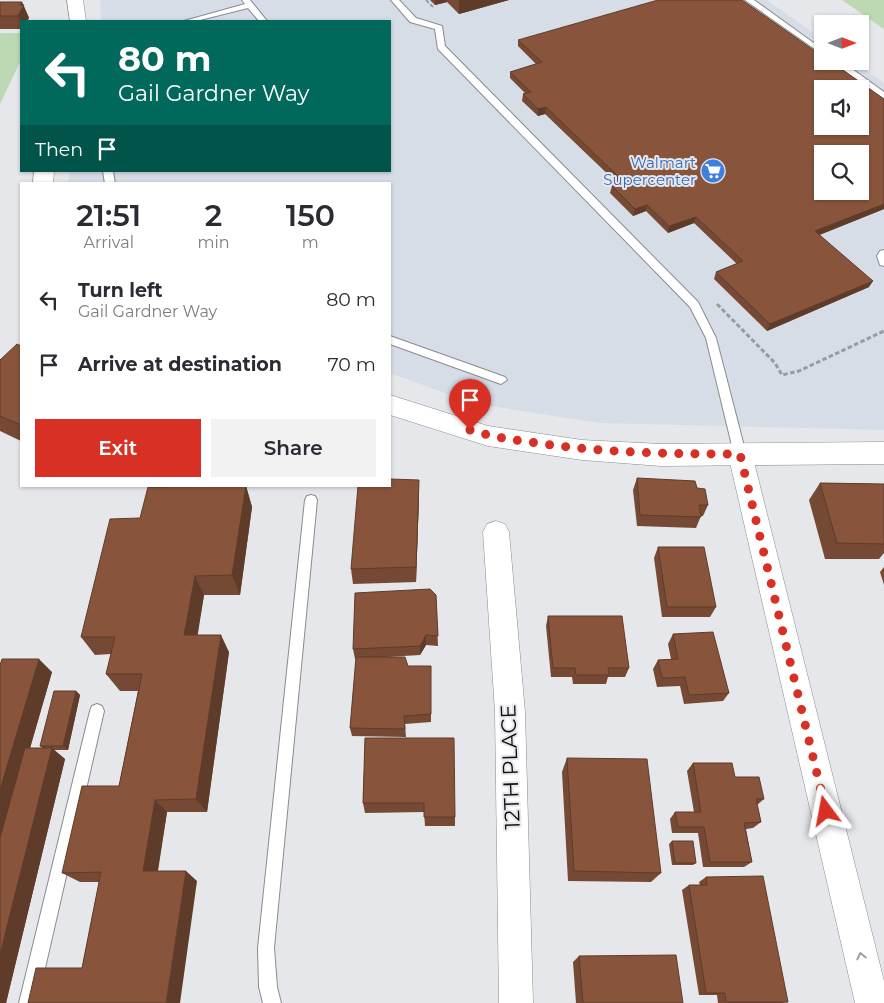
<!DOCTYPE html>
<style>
:root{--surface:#fff;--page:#f2f2f3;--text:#2b2b33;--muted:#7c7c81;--accent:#d93025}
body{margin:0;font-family:Montserrat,sans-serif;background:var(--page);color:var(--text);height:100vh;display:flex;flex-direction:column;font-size:19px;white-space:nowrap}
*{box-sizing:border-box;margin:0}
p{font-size:16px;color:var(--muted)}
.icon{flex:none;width:28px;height:28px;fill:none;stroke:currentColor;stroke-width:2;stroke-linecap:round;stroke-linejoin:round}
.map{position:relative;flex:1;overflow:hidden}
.panel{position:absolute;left:20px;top:182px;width:371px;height:305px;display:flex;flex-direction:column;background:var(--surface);border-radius:0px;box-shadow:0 1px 4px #0004}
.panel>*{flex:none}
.guide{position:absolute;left:20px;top:20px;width:371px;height:152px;border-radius:0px;box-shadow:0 1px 4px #0004;background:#00695c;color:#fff;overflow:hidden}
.needle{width:32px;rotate:90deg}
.buttons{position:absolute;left:814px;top:15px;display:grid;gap:10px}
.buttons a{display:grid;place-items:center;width:55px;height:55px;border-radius:0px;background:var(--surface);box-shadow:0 1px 4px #0004;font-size:25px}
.pin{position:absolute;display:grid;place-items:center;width:42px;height:42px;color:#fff;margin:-51px -21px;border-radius:50% 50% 50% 0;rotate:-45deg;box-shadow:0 0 5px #0007}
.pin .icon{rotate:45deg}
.me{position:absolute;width:55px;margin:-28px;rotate:347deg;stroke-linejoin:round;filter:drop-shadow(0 0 4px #0008)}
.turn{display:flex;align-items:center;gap:18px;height:105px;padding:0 15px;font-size:22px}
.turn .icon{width:65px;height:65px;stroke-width:2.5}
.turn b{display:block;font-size:35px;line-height:42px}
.then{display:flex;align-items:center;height:48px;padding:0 15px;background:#0003;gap:10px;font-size:19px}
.eta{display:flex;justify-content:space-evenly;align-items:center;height:85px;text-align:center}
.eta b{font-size:30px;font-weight:600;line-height:35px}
.primary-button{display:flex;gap:10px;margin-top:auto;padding:10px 15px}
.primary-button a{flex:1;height:58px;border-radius:0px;background:var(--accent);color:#fff;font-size:20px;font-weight:600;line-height:58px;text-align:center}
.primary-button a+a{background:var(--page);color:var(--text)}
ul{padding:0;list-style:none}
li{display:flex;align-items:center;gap:15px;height:65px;padding:0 15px}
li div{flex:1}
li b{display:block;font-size:19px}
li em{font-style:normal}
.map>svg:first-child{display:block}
.built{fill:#d7dde7;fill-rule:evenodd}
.green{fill:#bdd9b4}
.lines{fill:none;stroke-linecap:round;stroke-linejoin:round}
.lane-casing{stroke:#898b8e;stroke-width:2}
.street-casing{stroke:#898b8e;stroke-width:1}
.secondary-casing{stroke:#898b8e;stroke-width:1}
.path-far1{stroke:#999b9d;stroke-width:2;stroke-dasharray:4 2;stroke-linecap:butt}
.path{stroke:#999b9d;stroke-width:3;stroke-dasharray:4.5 2.5;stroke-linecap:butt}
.lane{fill:#fff;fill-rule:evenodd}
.street{fill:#fff;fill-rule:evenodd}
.secondary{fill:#fff;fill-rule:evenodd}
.wall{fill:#754934}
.shaded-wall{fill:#5f3c2a}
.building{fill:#88553c;stroke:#5f3c2a;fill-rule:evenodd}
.oneway{stroke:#9e9f9f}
.route{stroke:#d93025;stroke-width:9;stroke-dasharray:0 16.2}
.labels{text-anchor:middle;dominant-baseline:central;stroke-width:4;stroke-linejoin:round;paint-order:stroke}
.far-shop-label{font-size:15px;fill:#366cbe;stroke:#e5e7ea;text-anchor:end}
.near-street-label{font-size:21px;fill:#0d0e0f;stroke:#e5e7ea}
</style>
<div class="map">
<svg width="884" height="1003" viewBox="0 0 884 1003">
<rect width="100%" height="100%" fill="#e5e7ea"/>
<!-- built -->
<path class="built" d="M100,0H767L822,39V61H853L884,83V430L599,423L472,403L390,373V184H69L68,182L70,171H390V21H101ZM822,89H860V126H822ZM822,154H860V191H822Z"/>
<!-- green -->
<path class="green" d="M842,0H884V29Z
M0,33H21V60L0,104Z"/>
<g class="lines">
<defs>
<path id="lane" d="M242,0H250L267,21H259L248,8L196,21H184L245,4Z
M391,0H399L416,18L442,26L445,46L698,302L716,338L746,454L744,457H736L734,454L706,338L690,307L438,49L435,29L410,22Z
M745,0H754L822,49V54Z
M831,61H841L884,92V99Z
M103,171H113L115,184H105Z
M884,250V266L880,265L877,256L880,251Z
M390,336L505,377L507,380L501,384L390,344Z
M311,495L315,496L317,500L274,948L277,987L281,1003H263L259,987L258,948L305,500L307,496Z
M97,704L102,706L104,711L37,1003H19L90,711L92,706Z"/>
<path id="street" d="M740,444L749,447L752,454L884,981V1003H855L728,454L731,447Z
M496,521L505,524L509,532L525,712L533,1003H499L495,712L483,532L487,524Z"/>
<path id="secondary" d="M67,0H83L86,21H70Z
M34,171H54L53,184H33Z
M390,395L488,426L582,440L661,444L884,442V464L661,466L582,460L488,446L390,415Z"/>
</defs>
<!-- lane casing -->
<use href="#lane" class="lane-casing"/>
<!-- street casing -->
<use href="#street" class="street-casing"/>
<!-- secondary casing -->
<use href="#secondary" class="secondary-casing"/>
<!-- path-far1 -->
<path class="path-far1" d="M426,0L433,7"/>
<!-- path -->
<path class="path" d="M717,304L775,363L782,375L799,371L884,331"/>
<!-- lane -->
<use href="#lane" class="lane"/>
<!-- street -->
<use href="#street" class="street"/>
<!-- secondary -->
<use href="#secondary" class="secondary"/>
</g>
<!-- wall -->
<path class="wall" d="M430,0H509L459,14L447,2L435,5Z
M0,2H22L29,18L27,21H21V29H0Z
M518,40L884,209L819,235L869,287L767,331L714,279L716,272L737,264L694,223L668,233L646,211L633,216L610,193L612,186L618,184L545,114L538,116L522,101L523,94L525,93L510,78V72L536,64L518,46Z
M21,346V441L0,431V360Z
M637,478L697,488L708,505L703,516H701L696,528L637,526L633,490Z
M820,483L884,484V553L879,559H825L809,500Z
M246,486L252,507L240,595H204L197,635L229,652L207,812H167L158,871L197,881L82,968L99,882H80L62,873L119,786L138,691H120L106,674L111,654L95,655L81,637L140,518Z
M419,496L416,582L353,584L351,569Z
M658,547L716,607L710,617H662L654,558Z
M884,567V585L880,572Z
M436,595L438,646L426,645L420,655L387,657L408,666H431V722L405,724L406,737L352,736L350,728L356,659H355L353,649Z
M548,616L629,668L625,677H608L606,684H573L572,677H551L546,626Z
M673,634L729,693L723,701L684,704L680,686L657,687L653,669L658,660L671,659L668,644Z
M0,665L52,672L30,748H42L40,746L76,691L80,695L68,750H54L65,759L6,1003Z
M365,738L455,817V826H425L424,812L365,813L363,803Z
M567,758L661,873L651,882L568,881L562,772Z
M693,763L735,777L764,799L757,805L761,822L753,828L746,829L752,862L744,867H703L698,833H672L670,819L675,812H694L687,771Z
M672,841L696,863L693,865H672L669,844Z
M706,877L788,1002L782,1003H718L717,995H699L682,890L689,885H700L699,882Z
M579,956L683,1003H576L573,962Z"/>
<!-- shaded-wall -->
<path class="shaded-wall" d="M435,0H447V2L435,5Z
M459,0H509L459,14Z
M22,2L29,18L27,21H21V23L18,16L20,5Z
M546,107L545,114L538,116V109Z
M884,204V209L812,238L815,231Z
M647,205L646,211L633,216L635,209Z
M696,217L694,223L668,233L669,226Z
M873,281L869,287L767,331L770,324Z
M419,480V496L416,582V567Z
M246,486L252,507L240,595L232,575Z
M195,576L204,595L195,652L184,635Z
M221,635L229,652L207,812L196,799Z
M426,635V645L420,655V646Z
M39,659L52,672L0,852V790Z
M76,691L80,695L68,750L63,746Z
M52,748L65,759L6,1003H0V954Z
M155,800L167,812L156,881L143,871Z
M186,871L197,881L180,1003H166Z"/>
<!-- building -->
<path class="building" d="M658,0H742L822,56V61H830L884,99V204L815,231L873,281L770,324L716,272L743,261L696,217L669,226L647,205L635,209L612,186L624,182L546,107L538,109L523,94L531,92L510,72L542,62L518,40ZM822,89H860V126H822ZM822,154H860V191H822Z
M0,2H22L20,5H24L18,16H0Z
M17,344L21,346V425L0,416V360Z
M637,478L695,481L697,488L705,489L708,505H699L701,517L640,515Z
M390,479L419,480L416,567L351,569L358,486H390Z
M820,483L884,484V544L837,543Z
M246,486L232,575L195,576L184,635H221L196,799L155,800L143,871H186L166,1003H28L36,968H82L101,872L62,873L82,786H119L142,674H106L115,637H81L110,519L140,518L148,487Z
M658,547H704L716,607H667Z
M430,589L436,595L438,636L426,635L420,646L353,649L355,593Z
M548,616H622L629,668H608L609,675H576L575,668H553Z
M713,632L729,693L689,695L685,677L662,678L658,660L678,659L673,634Z
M356,657H405L408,666H431V714L404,716L405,729L350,728Z
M2,659H39L0,790V665Z
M54,691H76L63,746H40Z
M365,738H454L455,817H424V803H363Z
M25,748H52L0,954V838Z
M567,758L647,759L661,873L574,871Z
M693,763H732L735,777H759L764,799H756L761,822L744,823L752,862H710L704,827H678L675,812H701Z
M672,841H693L696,863H675Z
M763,876L788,1002H726L725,993H706L689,885H707L706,877Z
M676,955L683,1003H583L579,956Z"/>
<!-- one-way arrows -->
<defs><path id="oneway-chevron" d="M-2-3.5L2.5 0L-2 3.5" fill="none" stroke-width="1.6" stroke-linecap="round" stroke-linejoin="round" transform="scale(1.25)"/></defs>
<use class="oneway" href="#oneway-chevron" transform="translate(861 956) rotate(-103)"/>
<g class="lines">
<!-- route -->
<path class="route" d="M470,430C492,437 514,440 537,443C606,453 671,454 740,454L826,811"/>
</g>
<!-- icons -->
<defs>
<symbol id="supermarket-disc" viewBox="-11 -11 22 22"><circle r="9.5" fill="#3f7fe0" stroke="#e5e7ea"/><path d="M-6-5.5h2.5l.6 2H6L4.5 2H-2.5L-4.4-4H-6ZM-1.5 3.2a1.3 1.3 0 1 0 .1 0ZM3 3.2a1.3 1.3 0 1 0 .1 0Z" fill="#fff"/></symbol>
</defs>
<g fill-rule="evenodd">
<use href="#supermarket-disc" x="699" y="157" width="28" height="28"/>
</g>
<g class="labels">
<!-- far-shop labels -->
<g class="far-shop-label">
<text x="696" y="162">Walmart<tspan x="696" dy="17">Supercenter</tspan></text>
</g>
<!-- near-street labels -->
<g class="near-street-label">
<text transform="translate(510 767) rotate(-92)">12TH PLACE</text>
</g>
</g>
</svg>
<div class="buttons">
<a><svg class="needle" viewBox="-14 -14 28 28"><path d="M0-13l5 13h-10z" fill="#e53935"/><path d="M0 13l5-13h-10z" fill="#7c7c81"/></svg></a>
<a><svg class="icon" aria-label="sound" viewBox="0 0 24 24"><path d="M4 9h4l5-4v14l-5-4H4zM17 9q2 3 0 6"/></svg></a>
<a><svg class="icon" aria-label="search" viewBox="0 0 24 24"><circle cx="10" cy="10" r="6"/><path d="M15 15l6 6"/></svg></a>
</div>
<div class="pin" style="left:470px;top:430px;background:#d93025"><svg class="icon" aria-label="arrive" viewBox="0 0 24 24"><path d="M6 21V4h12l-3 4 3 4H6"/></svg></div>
<svg class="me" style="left:826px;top:811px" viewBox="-20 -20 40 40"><path d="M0-17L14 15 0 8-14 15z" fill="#d93025" stroke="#fff" stroke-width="4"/></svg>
<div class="guide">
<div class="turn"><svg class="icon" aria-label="left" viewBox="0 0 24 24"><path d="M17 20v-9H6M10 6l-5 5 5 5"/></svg><div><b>80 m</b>Gail Gardner Way</div></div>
<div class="then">Then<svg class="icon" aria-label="arrive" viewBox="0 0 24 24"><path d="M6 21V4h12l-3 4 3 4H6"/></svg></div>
</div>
<section class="panel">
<div class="eta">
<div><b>21:51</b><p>Arrival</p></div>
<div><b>2</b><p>min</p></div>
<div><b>150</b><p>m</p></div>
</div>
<ul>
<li><svg class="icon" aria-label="left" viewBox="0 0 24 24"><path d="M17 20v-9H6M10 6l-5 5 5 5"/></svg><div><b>Turn left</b><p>Gail Gardner Way</p></div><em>80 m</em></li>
<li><svg class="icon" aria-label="arrive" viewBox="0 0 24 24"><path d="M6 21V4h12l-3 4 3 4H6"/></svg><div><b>Arrive at destination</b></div><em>70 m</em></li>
</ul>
<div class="primary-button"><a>Exit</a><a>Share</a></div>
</section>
</div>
